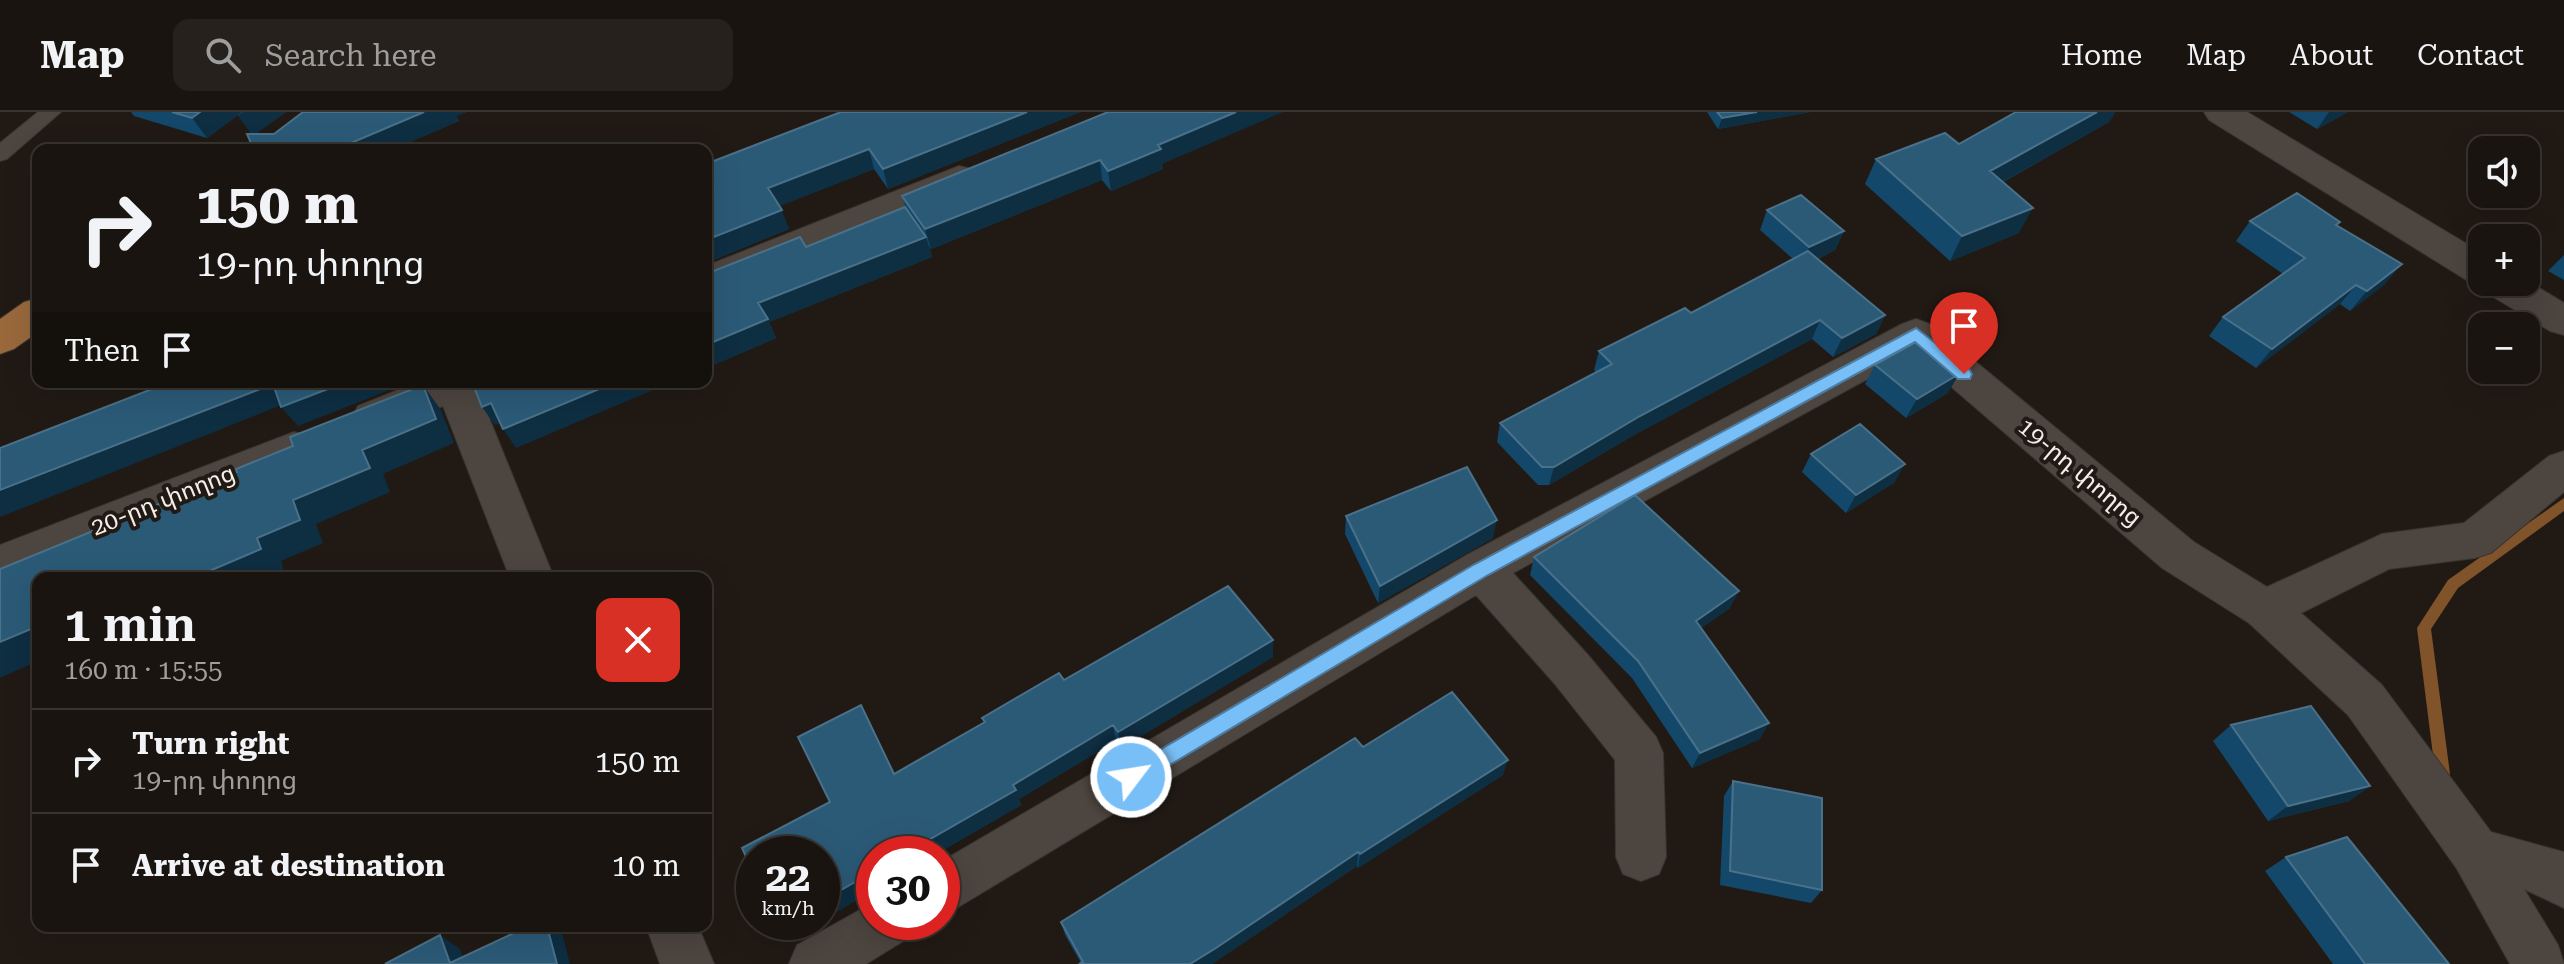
<!DOCTYPE html>
<meta charset="utf-8">
<style>
:root{--surface:#19140f;--page:#26211d;--text:#f1f3f6;--muted:#9f9e9e;--line:#37332f}
body{margin:0;font-family:"Roboto Serif","Noto Sans Armenian",serif;background:var(--page);color:var(--text);height:100vh;display:flex;flex-direction:column;font-size:30px;white-space:nowrap}
*{box-sizing:border-box;margin:0}
p{font-size:26px;color:var(--muted)}
.icon{flex:none;width:44px;height:44px;fill:none;stroke:currentColor;stroke-width:2;stroke-linecap:round;stroke-linejoin:round}
.map{position:relative;flex:1;overflow:hidden}
.sheet{position:absolute;left:32px;top:460px;width:680px;height:360px;display:flex;flex-direction:column;background:var(--surface);border-radius:16px;box-shadow:0 8px 32px #0002,0 0 0 2px var(--line)}
.sheet>*{flex:none}
.banner{position:absolute;left:32px;top:32px;width:680px;height:244px;border-radius:16px;box-shadow:0 8px 32px #0002,0 0 0 2px var(--line);background:#19140f;color:var(--text);overflow:hidden}
.controls{position:absolute;left:2468px;top:24px;display:grid;gap:16px}
.controls a{display:grid;place-items:center;width:72px;height:72px;border-radius:16px;background:var(--surface);box-shadow:0 8px 32px #0002,0 0 0 2px var(--line);font-size:40px}
.speed{position:absolute;left:736px;top:724px;display:flex;gap:16px;font-size:40px;font-weight:700;text-align:center}
.speed>*{display:grid;place-content:center;width:104px;height:104px;border-radius:50%;background:var(--surface);box-shadow:0 8px 32px #0002,0 0 0 2px var(--line);line-height:1}
.speed small{font-size:20px;font-weight:400}
.speed .limit{border:12px solid #d22;background:#fff;color:#111}
.pin{position:absolute;display:grid;place-items:center;width:68px;height:68px;color:#fff;margin:-82px -34px;border-radius:50% 50% 50% 0;rotate:-45deg;box-shadow:0 0 8px #0007}
.pin .icon{rotate:45deg}
.me{position:absolute;width:88px;margin:-44px;rotate:59deg;stroke-linejoin:round;filter:drop-shadow(0 0 6px #0008)}
.turn{display:flex;align-items:center;gap:28px;height:168px;padding:0 32px;font-size:36px}
.turn .icon{width:104px;height:104px;stroke-width:2.5}
.turn b{display:block;font-size:56px;line-height:68px}
.then{display:flex;align-items:center;height:76px;padding:0 32px;background:#0003;gap:16px;font-size:30px}
.round{display:grid;place-items:center;flex:none;width:84px;height:84px;border-radius:16px;background:var(--page)}
.summary{display:flex;align-items:center;justify-content:space-between;height:136px;padding:0 32px}
h1{font-size:48px;font-weight:600;line-height:60px}
ul{padding:0;list-style:none}
li{display:flex;align-items:center;gap:24px;height:104px;padding:0 32px;border-top:2px solid var(--line)}
li div{flex:1}
li b{display:block;font-size:30px}
li em{font-style:normal}
header{display:flex;align-items:center;gap:48px;box-sizing:border-box;height:112px;padding:0 40px;background:var(--surface);border-bottom:2px solid var(--line)}
header strong{font-size:38px}
nav{display:flex;gap:44px;margin-inline-start:auto;font-size:28px}
.search{width:560px;height:72px;background:var(--page);display:flex;align-items:center;gap:20px;box-sizing:border-box;padding:0 28px;border-radius:16px;color:var(--muted);font-size:30px}
.map>svg:first-child{display:block}
.lines{fill:none;stroke-linecap:round;stroke-linejoin:round}
.stream{fill:#80532a;fill-rule:evenodd}
.service-casing{stroke:#393430;stroke-width:2}
.minor-casing{stroke:#393430;stroke-width:2}
.primary-casing{stroke:#393430;stroke-width:2}
.service{fill:#4d453f;fill-rule:evenodd}
.minor{fill:#4d453f;fill-rule:evenodd}
.primary{fill:#99693c;fill-rule:evenodd}
.wall{fill:#13486a}
.shaded-wall{fill:#0e2e42}
.building{fill:#2b5a77;stroke:#4a7189;stroke-width:2}
.route{fill:#78bff7;stroke:#4e7ca1;stroke-width:2}
.labels{text-anchor:middle;dominant-baseline:central;stroke-width:8;stroke-linejoin:round;paint-order:stroke}
.street-label{font-size:24px;fill:#f3eeea;stroke:#211a14}
</style>
<header>
<strong>Map</strong>
<div class="search"><svg class="icon" aria-label="search" viewBox="0 0 24 24"><circle cx="10" cy="10" r="6"/><path d="M15 15l6 6"/></svg>Search here</div>
<nav><a>Home</a><a>Map</a><a>About</a><a>Contact</a></nav>
</header>
<div class="map">
<svg width="2564" height="852" viewBox="0 0 2564 852">
<rect width="100%" height="100%" fill="#211a14"/>
<g class="lines">
<!-- stream -->
<path class="stream" d="M2564,386V399L2458,476L2431,517L2450,662L2448,667L2442,669L2436,667L2417,516L2448,468Z"/>
<defs>
<path id="service" d="M38,0H61L7,47L0,49V31Z"/>
<path id="minor" d="M2204,0H2247L2482,141V170L2526,168L2564,191V223L2550,219L2485,180L2481,172L2468,169L2209,8Z
M959,54L972,57L977,66L972,75L706,183V154Z
M1916,207L1930,212L2194,430L2267,475L2382,422L2464,411L2549,344L2564,339V380L2491,441L2475,446L2389,457L2301,501L2382,573L2491,720L2564,740V796L2524,777L2558,833L2564,852H2510L2457,757L2348,603L2249,511L2162,456L1913,242L1513,461L1588,543L1656,625L1663,641L1666,745L1659,762L1641,769L1623,762L1616,745L1615,648L1554,571L1476,483L960,794L942,802V749L1465,444L1902,212Z
M418,270H480L477,276L554,466H510L443,294L373,321L358,316L352,305L358,294Z
M294,320L309,324L315,336L309,348L0,470V433Z
M874,790V810H913L905,828L866,852H789L797,833Z
M646,814H698L714,852H660Z"/>
<path id="primary" d="M38,186V220L14,237L0,242V207L24,190Z"/>
</defs>
<!-- service casing -->
<use href="#service" class="service-casing"/>
<!-- minor casing -->
<use href="#minor" class="minor-casing"/>
<!-- primary casing -->
<use href="#primary" class="primary-casing"/>
<!-- service -->
<use href="#service" class="service"/>
<!-- minor -->
<use href="#minor" class="minor"/>
<!-- primary -->
<use href="#primary" class="primary"/>
</g>
<!-- wall -->
<path class="wall" d="M131,0H286L255,22H274L303,0H466L456,4L459,9L391,38H254L252,22L238,3L207,26L134,4Z
M839,0H1080L888,77L874,57L779,94L789,117L706,151L840,1Z
M1108,0L1162,52L1163,57L1111,79L1102,68L931,137L929,134L932,145L769,210L776,226L706,256L806,135L905,95L902,84Z
M1707,0H1810L1718,17Z
M2016,0H2115L2109,10L2003,70L2019,121L1950,149L1865,72L1876,47L1959,32Z
M2289,0H2348L2317,17Z
M1767,98L1844,119L1835,138L1818,147L1885,203L1876,222L1833,245L1812,227L1634,323L1549,373H1538L1497,330L1500,311L1596,260L1594,258L1599,239L1691,201L1793,147L1760,118Z
M2250,109L2337,113L2385,172L2350,199L2340,192L2256,256L2209,224L2223,205L2283,162L2236,129Z
M2564,143V168L2548,159Z
M1875,253L1948,281L1906,306L1865,272Z
M1811,342L1895,370L1846,401L1802,360Z
M1346,404L1493,426L1378,491L1345,422Z
M1534,445L1730,496L1701,516L1760,627L1692,656L1632,566L1530,463Z
M1273,545L1121,636L1116,629L1019,687L1021,693L936,742H874V778L822,808L830,690L894,662L984,611L982,606L1064,568Z
M2231,613L2370,674L2349,689L2268,709L2213,629Z
M1363,635L1503,663L1358,756L1357,754L1212,852H1079L1081,851L1065,823L1061,810Z
M1733,669L1822,778L1811,791L1720,773L1724,684Z
M2286,745L2449,852H2333L2265,759Z"/>
<!-- shaded-wall -->
<path class="shaded-wall" d="M200,0H242L207,26L192,6Z
M243,0H286L253,24L238,4Z
M424,0H466L456,4L459,9L391,38H340L339,36Z
M1027,0H1080L888,77L883,57Z
M1236,0H1283L1162,52L1163,57L1111,79L1108,59L1158,33Z
M1757,0H1810L1718,17L1722,6Z
M2097,0H2115L2109,10L1977,84L1990,59Z
M2329,0H2348L2317,17Z
M869,37L874,57L775,96L768,76Z
M1100,48L1102,68L931,137L925,117Z
M2033,96L2019,121L1950,149L1962,124Z
M782,98L789,117L706,151V128Z
M1844,119L1835,138L1801,155L1809,135Z
M926,125L932,145L769,210L776,226L706,256V233L758,191Z
M2402,152L2385,172L2350,199L2367,179Z
M2356,173L2340,192L2256,256L2272,237Z
M1885,203L1876,222L1833,245L1842,226Z
M1820,208L1812,227L1634,323L1549,373L1554,355L1640,304Z
M1959,262L1948,281L1906,306L1917,287Z
M346,270H410L298,314L281,295Z
M616,270H672L516,336L503,317Z
M273,272L289,290L0,405V378Z
M423,273L441,298L454,331L383,362L390,380L316,412L323,431L281,449L284,460L270,466H193L257,426L293,388L362,338Z
M491,291L504,310L495,313L482,295Z
M1905,352L1895,370L1846,401L1856,383Z
M1497,408L1493,426L1378,491L1380,474Z
M1739,479L1730,496L1688,525L1696,509Z
M38,514V549L0,566V530Z
M1273,528V545L1121,636L1118,620Z
M1769,611L1760,627L1692,656L1700,641Z
M1113,613L1116,629L1019,687L1021,693L936,742H904L1013,673Z
M1508,648L1503,663L1358,756L1360,742Z
M2370,674L2349,689L2268,709L2288,694Z
M1358,740L1357,754L1212,852H1190Z
M874,759V778L822,808V789Z
M785,810H818L788,827L777,815Z
M547,814H553L562,821L570,852H557Z
M440,823L460,837L465,852L450,851Z"/>
<!-- building -->
<path class="building" d="M172,0H200L192,6Z
M303,0H424L339,36L340,38H254L247,22H274Z
M841,0H1027L883,57L869,37L768,76L782,98L706,128V52Z
M1108,0H1236L1158,33L1161,37L1108,59L1100,48L925,117L902,84Z
M1717,0H1757L1722,6Z
M2016,0H2097L1990,59L2033,96L1962,124L1876,47L1945,21L1959,32Z
M2297,81L2340,110L2336,113L2402,152L2367,179L2356,173L2272,237L2223,205L2305,146L2250,109Z
M1801,83L1844,119L1809,135L1767,98Z
M905,95L926,125L758,191L768,207L706,233V162L800,125L806,135Z
M1808,139L1885,203L1842,226L1820,208L1640,304L1554,355H1542L1500,311L1612,252L1599,239L1685,196L1691,201Z
M1918,229L1959,262L1917,287L1875,253Z
M170,270H346L281,295L273,272L0,378V336Z
M472,270H616L503,317L491,291L482,295Z
M423,273L436,307L362,338L370,356L293,388L300,408L257,426L261,437L193,466H38V514L0,530V457L237,360L236,357L293,334L290,325Z
M1860,312L1905,352L1856,383L1811,342Z
M1467,355L1497,408L1380,474L1346,404Z
M1635,383L1739,479L1696,509L1769,611L1700,641L1638,549L1534,445Z
M1228,474L1273,528L1118,620L1113,613L1013,673L1016,678L904,742H874V759L822,789V742H754V762L742,736L830,690L798,625L861,593L894,662L985,610L982,606L1059,561L1064,568Z
M1452,580L1508,648L1360,742L1358,740L1216,836L1190,852H1079L1083,850L1061,810L1355,626L1363,635Z
M2311,594L2370,674L2288,694L2231,613Z
M1733,669L1822,686V778L1730,759Z
M2347,725L2449,852H2365L2286,745Z
M775,810H785L777,815Z
M529,814H547L557,852H385L440,823L450,851Z"/>
<!-- route -->
<path class="route" d="M1916,216L1970,258L1972,262L1970,267H1958L1915,230L1488,463L1138,672L1131,675L1124,672L1121,665L1124,659L1475,452Z"/>
<g class="labels">
<!-- street labels -->
<g class="street-label">
<text transform="translate(2080 360) rotate(40)">19-րդ փողոց</text>
<text transform="translate(163 388) rotate(-22)">20-րդ փողոց</text>
</g>
</g>
</svg>
<div class="controls">
<a><svg class="icon" aria-label="sound" viewBox="0 0 24 24"><path d="M4 9h4l5-4v14l-5-4H4zM17 9q2 3 0 6"/></svg></a>
<a>+</a>
<a>−</a>
</div>
<div class="speed"><div>22<small>km/h</small></div><div class="limit">30</div></div>
<div class="pin" style="left:1964px;top:262px;background:#d93025"><svg class="icon" aria-label="arrive" viewBox="0 0 24 24"><path d="M6 21V4h12l-3 4 3 4H6"/></svg></div>
<svg class="me" style="left:1131px;top:665px" viewBox="-20 -20 40 40"><circle r="17" fill="#78bff7" stroke="#fff" stroke-width="3"/><path d="M0-11L8 9 0 5-8 9z" fill="#fff"/></svg>
<div class="banner">
<div class="turn"><svg class="icon" aria-label="right" viewBox="0 0 24 24"><path d="M7 20v-9h11M14 6l5 5-5 5"/></svg><div><b>150 m</b>19-րդ փողոց</div></div>
<div class="then">Then<svg class="icon" aria-label="arrive" viewBox="0 0 24 24"><path d="M6 21V4h12l-3 4 3 4H6"/></svg></div>
</div>
<section class="sheet">
<div class="summary"><div><h1>1 min</h1><p>160 m · 15:55</p></div><a class="round" style="background:#d93025;color:#fff"><svg class="icon" aria-label="close" viewBox="0 0 24 24"><path d="M6 6l12 12M18 6L6 18"/></svg></a></div>
<ul>
<li><svg class="icon" aria-label="right" viewBox="0 0 24 24"><path d="M7 20v-9h11M14 6l5 5-5 5"/></svg><div><b>Turn right</b><p>19-րդ փողոց</p></div><em>150 m</em></li>
<li><svg class="icon" aria-label="arrive" viewBox="0 0 24 24"><path d="M6 21V4h12l-3 4 3 4H6"/></svg><div><b>Arrive at destination</b></div><em>10 m</em></li>
</ul>
</section>
</div>
